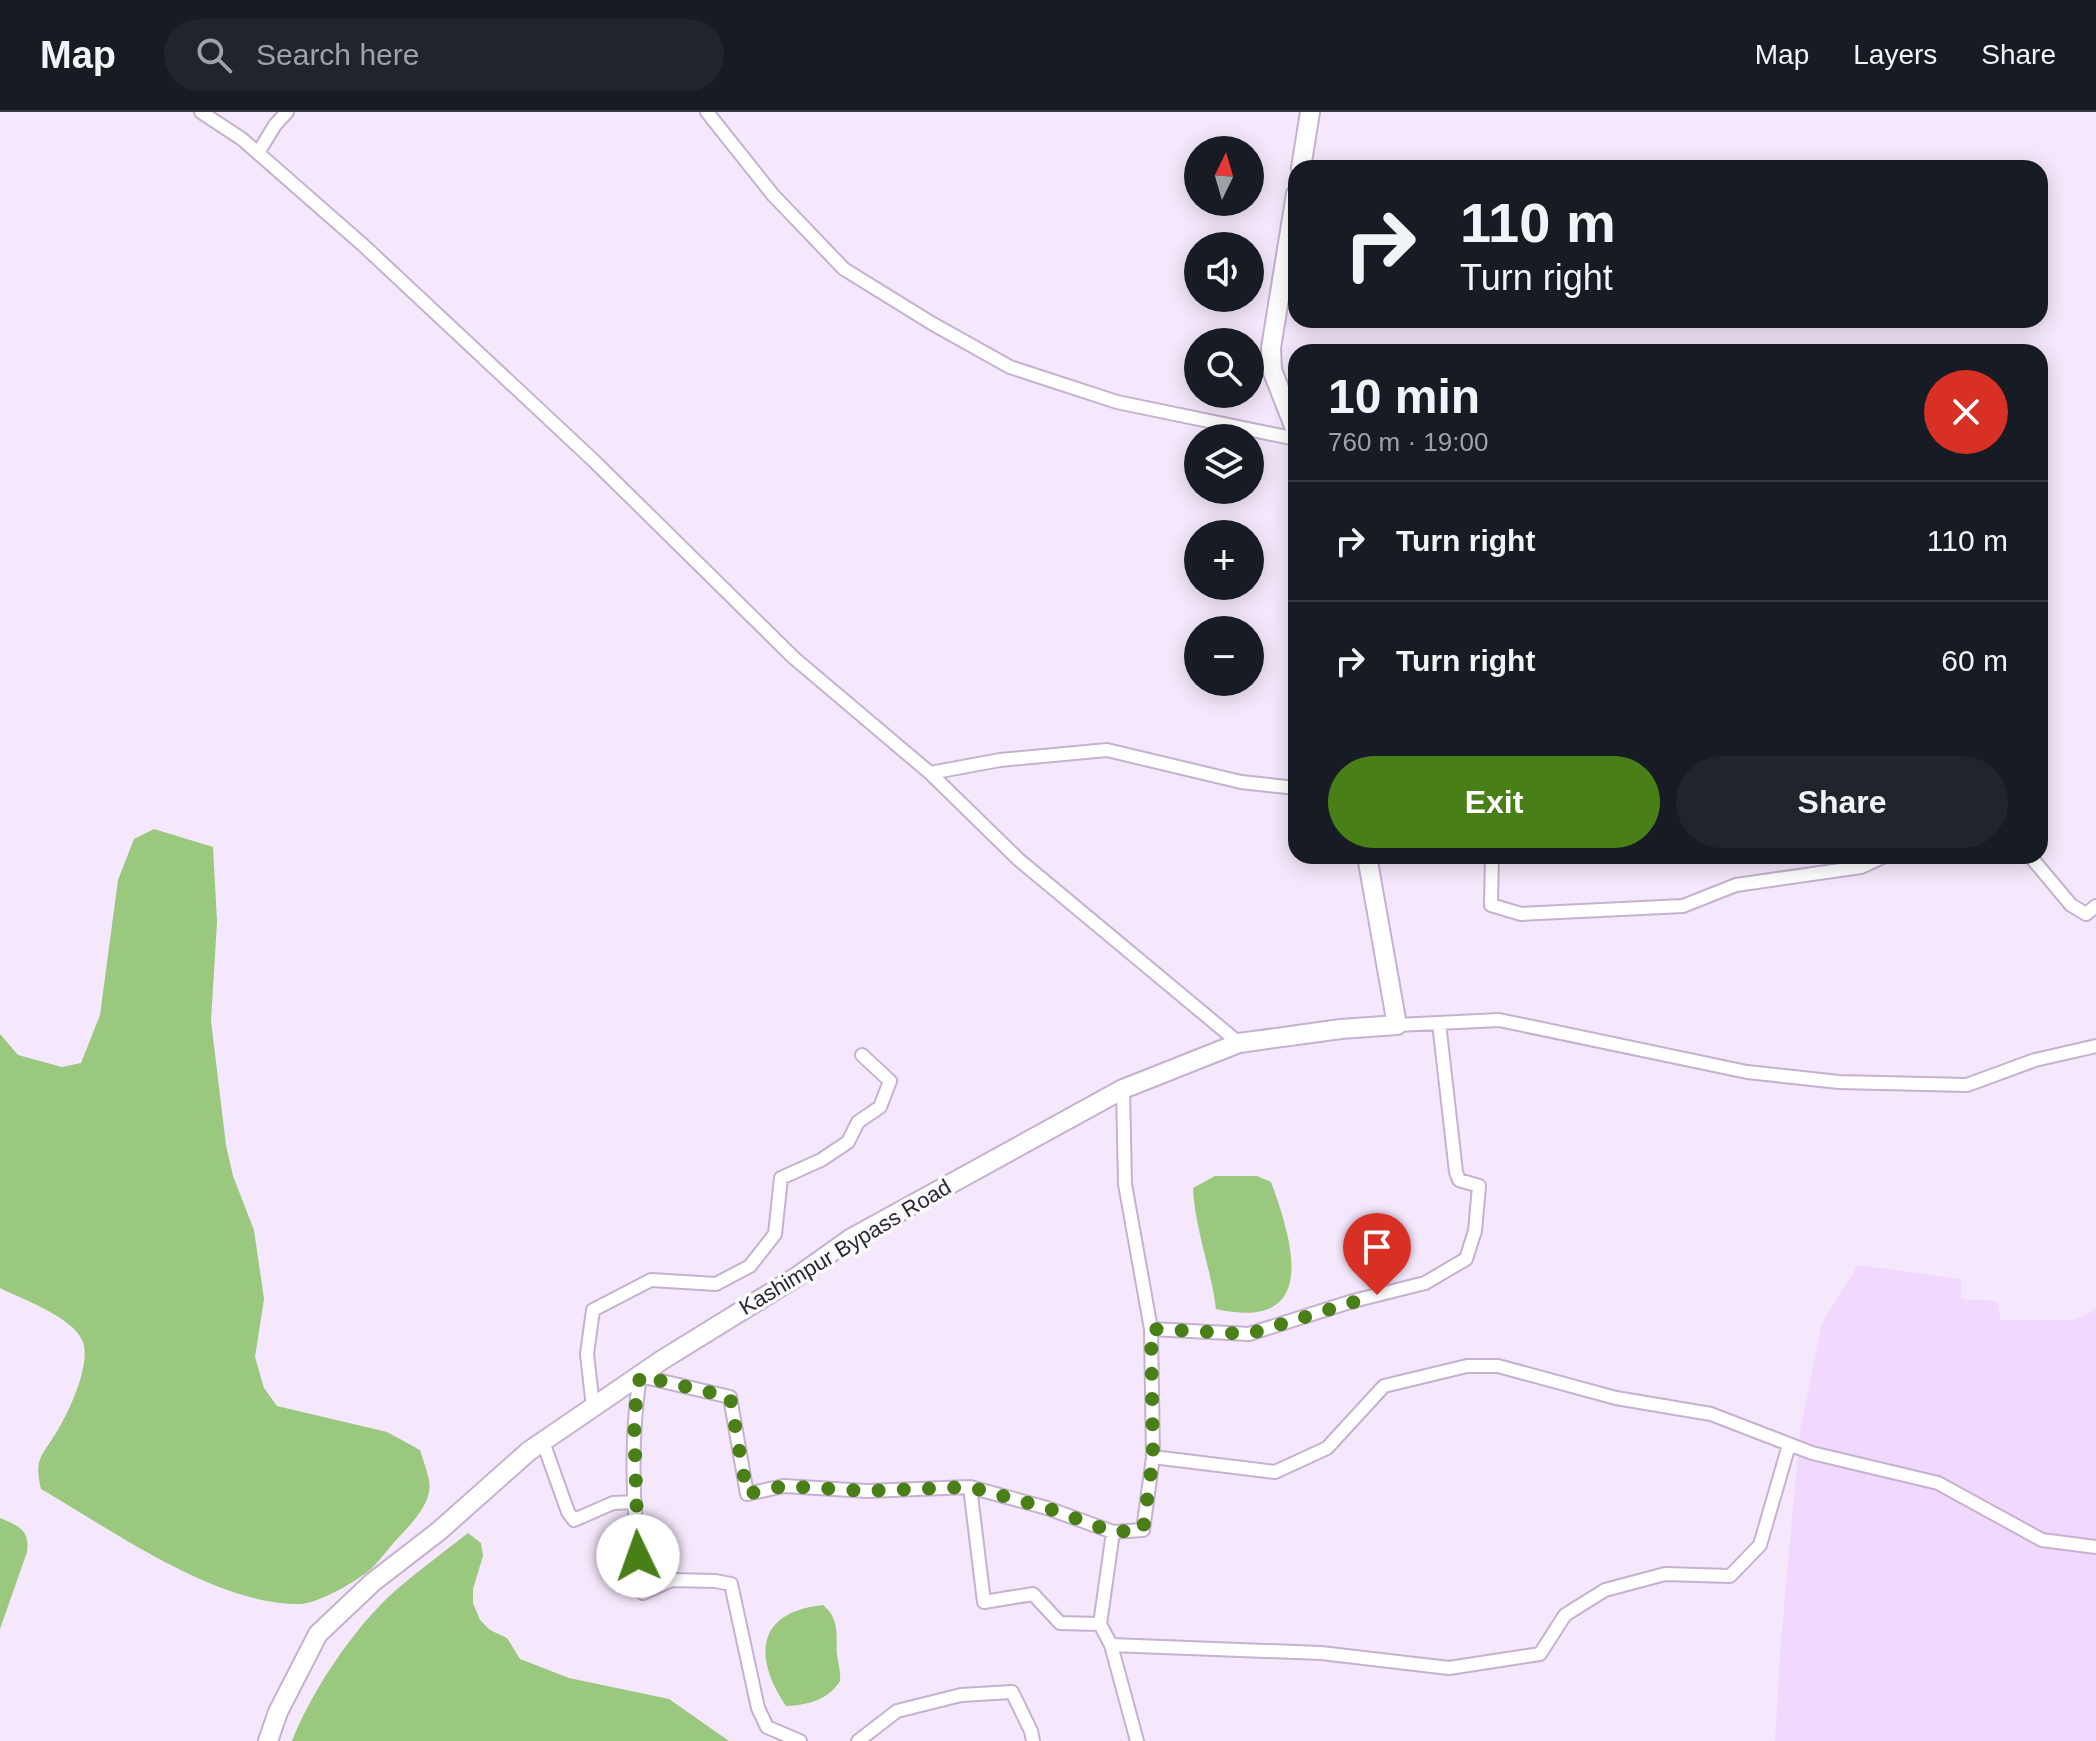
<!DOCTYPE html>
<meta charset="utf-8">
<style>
:root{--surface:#171b24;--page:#20242c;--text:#f1f3f6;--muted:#9ea1a6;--line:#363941;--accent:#487f16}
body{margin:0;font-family:Arial,sans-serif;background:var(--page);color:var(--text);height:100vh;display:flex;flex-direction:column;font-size:30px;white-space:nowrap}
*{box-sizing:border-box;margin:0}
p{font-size:26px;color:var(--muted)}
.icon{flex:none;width:44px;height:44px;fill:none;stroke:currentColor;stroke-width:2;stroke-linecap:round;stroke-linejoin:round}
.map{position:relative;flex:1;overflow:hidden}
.panel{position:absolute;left:1288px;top:232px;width:760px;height:520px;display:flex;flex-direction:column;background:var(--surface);border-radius:24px;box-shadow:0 4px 20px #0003}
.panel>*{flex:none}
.hud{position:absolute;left:1288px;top:48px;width:760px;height:168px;border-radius:24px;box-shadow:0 4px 20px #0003;background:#171b24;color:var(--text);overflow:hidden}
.needle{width:52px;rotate:5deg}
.controls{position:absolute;left:1184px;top:24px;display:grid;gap:16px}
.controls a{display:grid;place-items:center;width:80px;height:80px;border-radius:50%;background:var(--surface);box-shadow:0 4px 20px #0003;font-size:40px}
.pin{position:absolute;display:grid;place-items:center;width:68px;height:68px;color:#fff;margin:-82px -34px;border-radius:50% 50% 50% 0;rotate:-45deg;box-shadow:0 0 8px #0007}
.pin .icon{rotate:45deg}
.me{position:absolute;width:88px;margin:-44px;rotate:357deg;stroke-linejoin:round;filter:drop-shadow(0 0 6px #0008)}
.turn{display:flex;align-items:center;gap:28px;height:168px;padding:0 40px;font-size:36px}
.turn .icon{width:104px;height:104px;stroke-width:2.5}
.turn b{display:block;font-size:56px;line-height:68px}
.round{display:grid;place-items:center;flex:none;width:84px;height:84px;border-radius:42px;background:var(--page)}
.headline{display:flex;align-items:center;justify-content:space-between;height:136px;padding:0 40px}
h1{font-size:48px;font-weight:700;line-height:60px}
.button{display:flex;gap:16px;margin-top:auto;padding:16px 40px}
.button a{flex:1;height:92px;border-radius:48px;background:var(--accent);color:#fff;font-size:32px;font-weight:700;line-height:92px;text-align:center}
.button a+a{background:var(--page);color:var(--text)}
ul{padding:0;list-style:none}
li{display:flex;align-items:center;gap:24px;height:120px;padding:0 40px;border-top:2px solid var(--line)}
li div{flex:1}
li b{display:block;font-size:30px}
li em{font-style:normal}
header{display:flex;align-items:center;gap:48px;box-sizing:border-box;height:112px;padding:0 40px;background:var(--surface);border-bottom:2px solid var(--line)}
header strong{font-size:38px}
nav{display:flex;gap:44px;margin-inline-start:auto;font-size:28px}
.search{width:560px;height:72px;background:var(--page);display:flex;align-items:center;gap:20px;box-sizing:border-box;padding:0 28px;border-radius:44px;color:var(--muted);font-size:30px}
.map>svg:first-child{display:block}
.built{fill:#f1d8fe}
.water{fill:#9ac87e}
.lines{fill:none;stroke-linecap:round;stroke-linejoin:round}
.street-casing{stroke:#c6b1d0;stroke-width:16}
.secondary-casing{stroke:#c6b1d0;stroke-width:22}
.street{stroke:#fff;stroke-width:12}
.secondary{stroke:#fff;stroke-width:18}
.route{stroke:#487f16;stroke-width:14;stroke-dasharray:0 25.2}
.labels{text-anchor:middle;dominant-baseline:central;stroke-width:7;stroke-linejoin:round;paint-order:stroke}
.street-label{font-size:22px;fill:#2e2632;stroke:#fbfbfb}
</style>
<header>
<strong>Map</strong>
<div class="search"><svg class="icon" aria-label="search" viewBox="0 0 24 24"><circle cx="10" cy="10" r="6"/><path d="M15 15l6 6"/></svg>Search here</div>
<nav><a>Map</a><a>Layers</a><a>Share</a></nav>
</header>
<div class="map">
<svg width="2096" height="1629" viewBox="0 0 2096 1629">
<rect width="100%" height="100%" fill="#f5e8fc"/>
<!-- built -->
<path class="built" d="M1858,1153L1961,1167V1187L1997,1189L2001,1208H2073L2096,1198V1629H1775L1781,1529L1800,1319L1822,1211Z"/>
<!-- water -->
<path class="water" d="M154,717L213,735L217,810L211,909L226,1033L233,1064L254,1118L264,1187L255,1245L264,1276L277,1294L387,1320L420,1338C423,1348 427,1358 429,1368C434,1393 406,1416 391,1434C385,1441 378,1450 371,1457C357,1469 319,1491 301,1492C217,1494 112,1418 41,1377C34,1348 41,1345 56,1321C68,1302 93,1250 82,1228C72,1205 22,1187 0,1176V922L18,943L62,955L81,951L100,903L118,768L134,727Z
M1215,1064H1257L1271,1070C1294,1132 1319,1220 1216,1197C1211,1156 1195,1118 1193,1076Z
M0,1406C19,1414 30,1418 27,1440L0,1517Z
M468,1421L481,1431L483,1444L473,1477V1491L480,1508L490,1518L507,1526L520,1547L569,1566L669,1587L729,1629H292C312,1578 355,1514 396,1478C419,1458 444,1440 468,1421Z
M823,1493C840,1507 836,1523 837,1542C838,1552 841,1559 840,1569C828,1588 808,1593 786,1594C753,1545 756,1500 823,1493Z"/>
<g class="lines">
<defs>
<path id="street" d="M201,0L242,27L363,133L594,349L794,546L930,661L1018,747L1239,931
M707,0L773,83L844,157L933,212L1010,255L1117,290L1296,327
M258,41L275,13L287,0
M930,661L1000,648L1107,638L1241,670L1296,676
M1492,744L1491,793L1521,802L1683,794L1736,773L1861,755L1885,744
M2030,744L2071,793L2086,802L2096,794
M1397,913L1499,908L1747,960L1839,970L1967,973L2035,948L2096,934
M1123,977L1125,1072L1151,1217L1153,1345
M1151,1217L1249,1222L1353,1189L1425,1171L1466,1147L1475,1119L1479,1074L1459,1068L1456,1060L1439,911
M593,1295L587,1242L593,1198L651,1168L716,1172L750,1154L775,1122L781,1066L821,1048L848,1030L858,1010L880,995L890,969L862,943
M543,1330L568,1400L574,1408L613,1391L635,1390
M970,1375L984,1490L1033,1482L1060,1511L1100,1512
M1113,1420L1100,1512L1111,1533L1137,1629
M1111,1533L1321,1541L1449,1556L1540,1542L1565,1503L1605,1478L1665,1462L1730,1464L1760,1433L1789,1333
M800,1629L767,1615L758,1596L731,1472L715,1469L672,1468L643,1481C633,1410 629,1335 640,1264L730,1285L747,1382L784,1374L867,1379L970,1375L1047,1396L1113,1420L1143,1418L1153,1345L1275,1360L1327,1336L1384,1274L1467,1254H1498L1616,1286L1711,1302L1812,1341L1938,1371L2042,1428L2096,1435
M858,1629L897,1599L961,1583L1012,1580L1031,1619L1033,1629"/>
<path id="secondary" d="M1301,56L1310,0
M1296,82L1271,236L1272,258L1296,319
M268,1629L278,1600L318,1522L373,1470L439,1419L529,1339L662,1248L798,1164L850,1127L1123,977L1239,931L1341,917L1397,913L1367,744"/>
</defs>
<!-- street casing -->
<use href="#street" class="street-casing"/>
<!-- secondary casing -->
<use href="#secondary" class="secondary-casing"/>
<!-- street -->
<use href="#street" class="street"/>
<!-- secondary -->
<use href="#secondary" class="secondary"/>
</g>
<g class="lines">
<!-- route -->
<path class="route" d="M638,1444L634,1305L640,1264L730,1285L747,1382L784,1374L867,1379L970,1375L1047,1396L1113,1420L1143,1418L1153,1345L1151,1217L1249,1222L1377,1183"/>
</g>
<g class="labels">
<!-- street labels -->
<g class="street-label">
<text transform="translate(845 1135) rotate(-31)">Kashimpur Bypass Road</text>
</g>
</g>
</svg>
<div class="controls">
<a><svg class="needle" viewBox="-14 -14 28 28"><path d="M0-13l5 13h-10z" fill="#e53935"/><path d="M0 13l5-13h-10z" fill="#9ea1a6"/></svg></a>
<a><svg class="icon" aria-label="sound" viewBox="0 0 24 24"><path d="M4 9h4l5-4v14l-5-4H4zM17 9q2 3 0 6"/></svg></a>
<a><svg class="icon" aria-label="search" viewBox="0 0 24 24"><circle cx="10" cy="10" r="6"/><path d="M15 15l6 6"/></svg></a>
<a><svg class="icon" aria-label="layers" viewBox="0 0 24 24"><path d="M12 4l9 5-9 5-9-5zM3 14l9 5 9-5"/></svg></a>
<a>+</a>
<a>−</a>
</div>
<div class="pin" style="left:1377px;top:1183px;background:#d93025"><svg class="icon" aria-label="arrive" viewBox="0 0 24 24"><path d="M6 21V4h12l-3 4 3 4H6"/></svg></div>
<svg class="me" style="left:638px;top:1444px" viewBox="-20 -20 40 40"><circle r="19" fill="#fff"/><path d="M0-13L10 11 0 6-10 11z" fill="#487f16"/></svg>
<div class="hud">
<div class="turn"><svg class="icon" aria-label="right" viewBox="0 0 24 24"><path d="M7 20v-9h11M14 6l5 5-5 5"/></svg><div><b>110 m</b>Turn right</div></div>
</div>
<section class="panel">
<div class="headline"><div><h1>10 min</h1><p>760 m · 19:00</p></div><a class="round" style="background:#d93025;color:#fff"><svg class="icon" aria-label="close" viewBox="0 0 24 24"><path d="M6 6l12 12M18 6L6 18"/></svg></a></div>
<ul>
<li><svg class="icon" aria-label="right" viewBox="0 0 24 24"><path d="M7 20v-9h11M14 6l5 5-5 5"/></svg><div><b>Turn right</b></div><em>110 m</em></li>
<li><svg class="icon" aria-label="right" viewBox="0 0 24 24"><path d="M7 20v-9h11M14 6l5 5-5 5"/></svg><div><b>Turn right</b></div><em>60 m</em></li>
</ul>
<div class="button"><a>Exit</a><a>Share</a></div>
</section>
</div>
